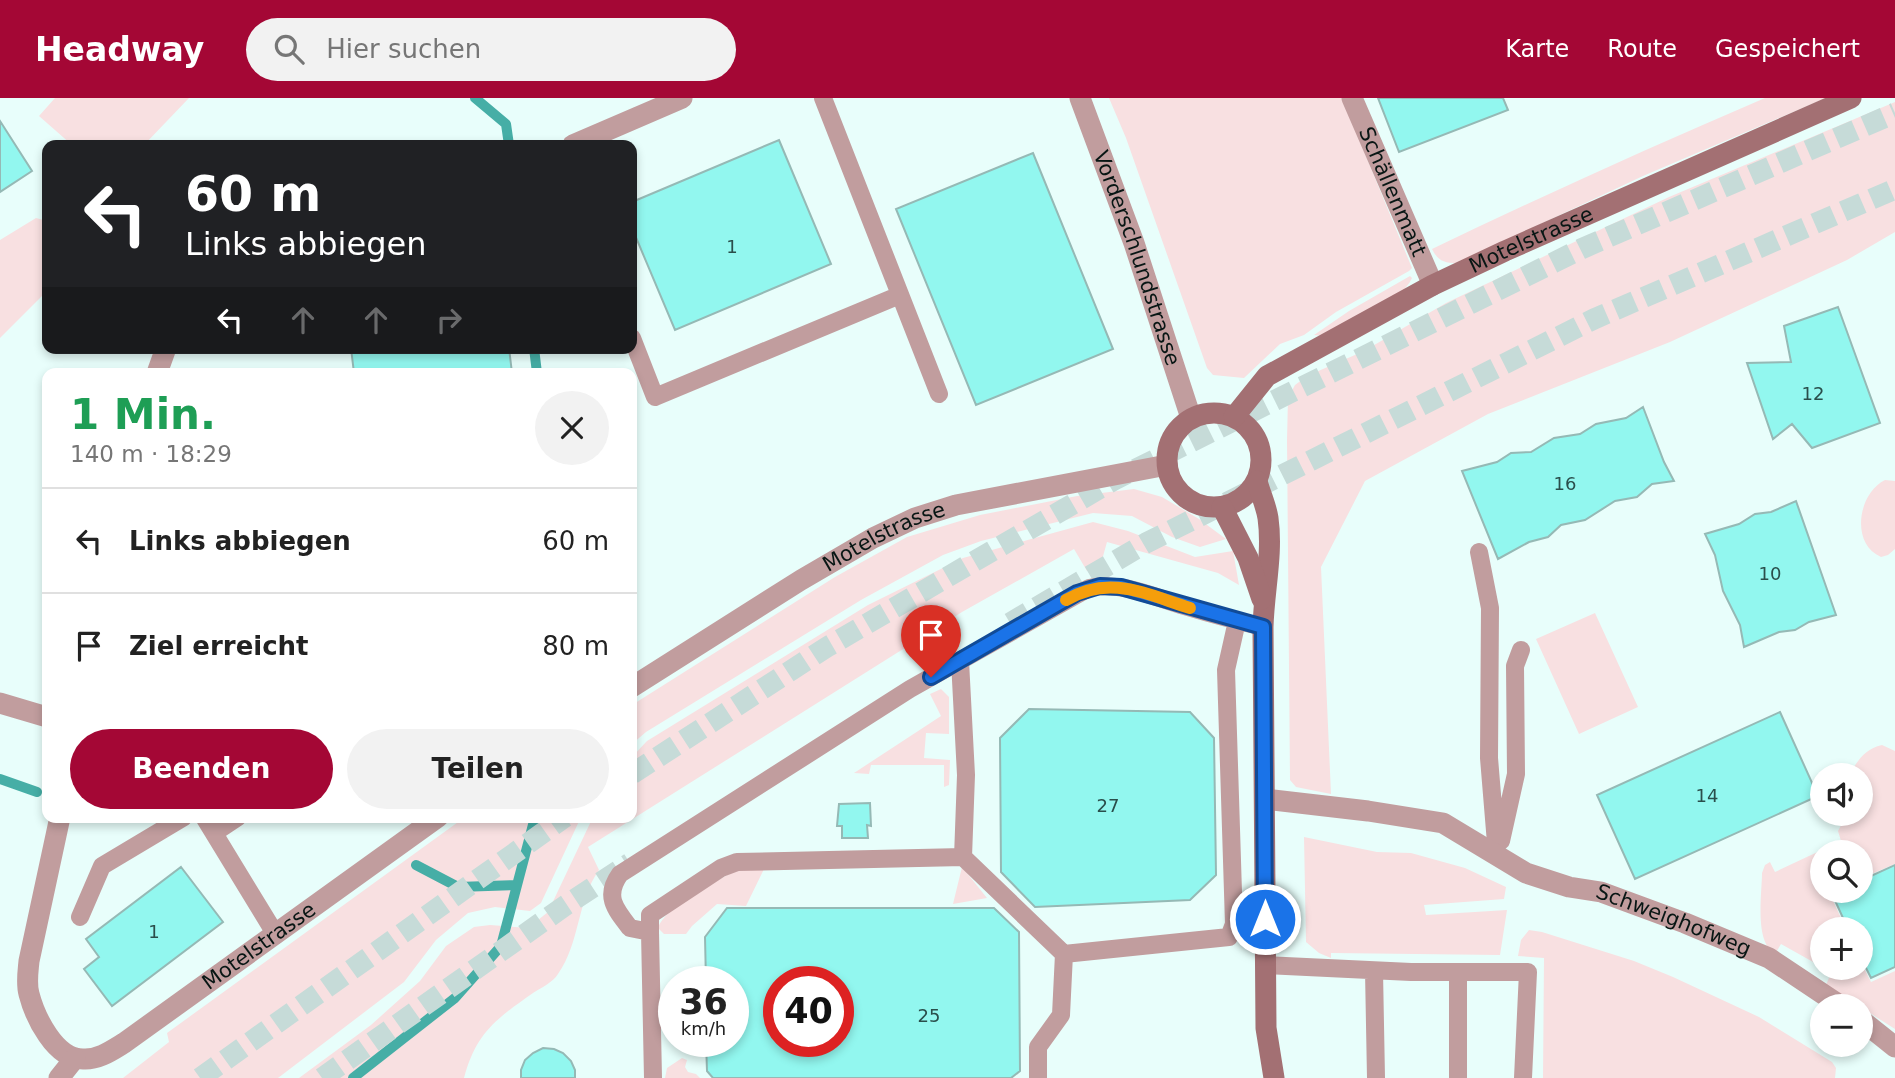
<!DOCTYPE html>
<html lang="de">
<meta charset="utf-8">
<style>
:root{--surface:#fff;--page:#f2f2f2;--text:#222;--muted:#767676;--line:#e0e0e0;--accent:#a40735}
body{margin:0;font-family:"DejaVu Sans",sans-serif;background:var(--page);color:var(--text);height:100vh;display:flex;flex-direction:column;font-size:26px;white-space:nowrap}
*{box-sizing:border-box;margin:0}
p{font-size:23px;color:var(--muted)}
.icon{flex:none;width:38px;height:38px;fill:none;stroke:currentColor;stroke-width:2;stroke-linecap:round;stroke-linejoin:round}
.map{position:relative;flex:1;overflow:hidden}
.panel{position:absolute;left:42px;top:270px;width:595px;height:455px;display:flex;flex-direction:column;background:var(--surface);border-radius:14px;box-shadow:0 4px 10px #0003}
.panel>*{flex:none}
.banner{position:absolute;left:42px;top:42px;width:595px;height:214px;border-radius:14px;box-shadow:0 4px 10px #0003;background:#202124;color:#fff;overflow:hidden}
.buttons{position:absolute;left:1810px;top:665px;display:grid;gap:14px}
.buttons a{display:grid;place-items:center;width:63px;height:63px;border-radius:50%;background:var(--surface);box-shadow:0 4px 10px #0003;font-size:35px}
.speed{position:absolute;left:658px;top:868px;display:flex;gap:14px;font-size:35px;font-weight:700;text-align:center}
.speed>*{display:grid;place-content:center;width:91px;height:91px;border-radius:50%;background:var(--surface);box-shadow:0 4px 10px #0003;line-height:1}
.speed small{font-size:18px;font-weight:400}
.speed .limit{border:10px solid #d22;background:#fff;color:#111}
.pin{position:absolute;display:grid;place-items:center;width:60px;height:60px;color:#fff;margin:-72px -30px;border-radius:50% 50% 50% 0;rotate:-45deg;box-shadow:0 0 7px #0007}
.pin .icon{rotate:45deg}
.me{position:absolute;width:77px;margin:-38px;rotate:0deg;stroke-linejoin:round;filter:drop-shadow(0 0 5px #0008)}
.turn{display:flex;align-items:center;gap:24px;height:147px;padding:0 28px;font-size:32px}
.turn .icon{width:91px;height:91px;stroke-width:2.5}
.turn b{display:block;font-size:49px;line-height:60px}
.lanes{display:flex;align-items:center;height:66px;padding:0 28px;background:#0003;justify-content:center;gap:35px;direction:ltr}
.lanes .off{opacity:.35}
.round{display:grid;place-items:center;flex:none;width:74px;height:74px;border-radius:37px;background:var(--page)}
.summary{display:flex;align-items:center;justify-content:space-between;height:119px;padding:0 28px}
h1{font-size:42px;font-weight:600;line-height:52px;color:#1e9e55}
.primary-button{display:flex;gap:14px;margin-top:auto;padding:14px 28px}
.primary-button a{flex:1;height:80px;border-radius:42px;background:var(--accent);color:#fff;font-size:28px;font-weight:600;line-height:80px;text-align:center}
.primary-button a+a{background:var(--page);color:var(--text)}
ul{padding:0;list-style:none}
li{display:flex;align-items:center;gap:21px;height:105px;padding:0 28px;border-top:2px solid var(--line)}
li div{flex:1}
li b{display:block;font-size:26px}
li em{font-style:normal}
header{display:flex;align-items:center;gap:42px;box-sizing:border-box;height:98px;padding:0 35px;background:var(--accent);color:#fff}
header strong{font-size:33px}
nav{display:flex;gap:38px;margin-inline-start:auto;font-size:24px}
.search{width:490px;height:63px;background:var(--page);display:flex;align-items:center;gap:18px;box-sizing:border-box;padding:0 24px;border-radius:38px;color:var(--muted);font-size:26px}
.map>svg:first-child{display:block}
.green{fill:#f8e0e1}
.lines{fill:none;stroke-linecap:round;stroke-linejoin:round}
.stream{stroke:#46aea6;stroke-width:10}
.building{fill:#92f7ef;stroke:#95b9b5;stroke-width:2;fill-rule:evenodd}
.highway-tunnel{stroke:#c6dbd8;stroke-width:21;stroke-dasharray:21 10;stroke-linecap:butt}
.lane{stroke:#c19d9e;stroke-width:18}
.street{stroke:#c19d9e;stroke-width:21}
.secondary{stroke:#a37073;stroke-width:21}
.route-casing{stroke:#114b97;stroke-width:18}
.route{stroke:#1a73e8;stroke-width:12}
.slow{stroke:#f59e0b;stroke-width:12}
.labels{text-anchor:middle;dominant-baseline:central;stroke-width:5;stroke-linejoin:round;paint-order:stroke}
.number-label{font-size:18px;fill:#2a4e4b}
.street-label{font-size:21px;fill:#081614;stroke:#e8fefb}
</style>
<header>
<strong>Headway</strong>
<div class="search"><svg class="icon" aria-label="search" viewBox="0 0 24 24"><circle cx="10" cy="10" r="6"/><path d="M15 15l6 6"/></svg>Hier suchen</div>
<nav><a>Karte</a><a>Route</a><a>Gespeichert</a></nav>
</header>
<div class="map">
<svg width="1895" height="980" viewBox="0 0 1895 980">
<rect width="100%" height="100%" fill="#e8fefb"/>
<!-- green -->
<path class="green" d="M55,0H189L144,47H72L39,18Z
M1109,0H1342L1412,170L1409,173L1336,214L1304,237L1280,246L1244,280L1213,277L1207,270L1126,40Z
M1765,0H1826L1643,78L1457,165C1444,165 1438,163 1432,151C1542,98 1653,48 1765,0Z
M1895,4V134L1847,162L1670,244L1488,316L1365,383L1321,469L1331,696L1296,689L1290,682L1287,342L1288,300L1295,287L1307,278L1364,253L1446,205L1669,99Z
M36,120L47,123V193L0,240V142Z
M1410,178L1412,180C1402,204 1348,225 1324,238L1314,237L1349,213Z
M1885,382L1895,383V451L1888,457L1881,459C1850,446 1858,395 1885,382Z
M1134,391L1162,399L1199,421L1226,441L1200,449L1172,439L1132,418L1093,415L981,443L943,457L861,502L646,634L632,646V607L835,479L907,439L980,417L1077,398Z
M1093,424L1128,433L1195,459L1233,453L1239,487L1218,475L1107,444L1100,469L1087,473L1074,451L962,514L588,749L599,772C577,803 580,845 558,876C553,884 541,890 533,895C496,921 476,935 464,980H299L371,927L420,883L446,848L474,829L490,827L528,830L548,814L593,719H632V659L647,643L868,507L963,460Z
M1595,515L1638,609L1579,636L1536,541Z
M941,591L949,599V636L926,635L924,660L950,662L949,687L944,689V667H871L869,676L854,675L941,618L930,596Z
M1882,647L1895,653V766L1860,781V754H1822V793H1835L1830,796L1846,831H1822V869L1781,846L1775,856C1754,844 1762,796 1762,775L1765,767L1770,764L1775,774L1841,743L1838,733L1847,716H1860V677H1850V675C1859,661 1865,651 1882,647Z
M465,719H581L541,805L530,813L495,809L468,815L436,842L404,884L278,980H123L169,944L167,935Z
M1304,739L1377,754L1411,755L1465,770L1506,789L1504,801L1424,807L1426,817L1507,812L1500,857L1331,855V860L1319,855L1306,844Z
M962,769L987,800L953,806Z
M738,771H764L746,808L717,806L692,828L686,836H664L658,830C664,809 718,783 738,771Z
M1529,832L1542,834L1634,863L1673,879L1759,919L1832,964L1836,970L1835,980H1543L1544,860L1518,858L1521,842Z
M1860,862L1871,884L1895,873V931L1826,887L1831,875L1823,870H1860Z
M682,960L687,962L685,969L688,974L696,976L700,980H665L667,970Z"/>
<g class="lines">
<!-- stream -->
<path class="stream" d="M475,0L506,26L509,47
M534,250L537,275
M0,681L37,694
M416,767L458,789L517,787
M353,980L455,900L501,848L535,719"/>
</g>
<!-- building -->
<path class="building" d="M1378,0H1503L1508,12L1399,54Z
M0,23L32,73L0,94Z
M779,42L831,166L675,232L632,130V104Z
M1033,55L1113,251L976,307L896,111Z
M1838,209L1880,325L1812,350L1792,326L1773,341L1747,265L1791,264L1784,228Z
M351,250H509L512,275H354Z
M1643,309L1664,364L1674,383L1652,386L1637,399L1615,403L1585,422L1561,427L1548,439L1529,444L1498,461L1462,373L1497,364L1511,355L1531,354L1554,340L1580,336L1596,326L1626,320Z
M1796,403L1836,517L1809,524L1795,532L1779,534L1744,549L1740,527L1723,493L1715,457L1705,436L1739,426L1755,416L1771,414Z
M1029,611L1190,614L1214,640L1216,777L1190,802L1035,809L1001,774L1000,640Z
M1780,614L1818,698L1635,781L1597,697Z
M870,705L871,728L867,727L868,740H842V728H837L839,706Z
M1895,767V869L1871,880L1860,858V831H1848L1832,796L1838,793H1860V783Z
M181,769L223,824L112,908L84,871L99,859L86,841Z
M727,810H994L1019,834L1020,973L1011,980H713L707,973L706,943H733V884H706L705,839ZM779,884H838V943H779Z
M543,950L554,951L563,955L571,963L575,972V980H521V972L525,962L533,955Z"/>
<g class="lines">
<!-- highway-tunnel -->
<path class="highway-tunnel" d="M1010,525L1146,445L1594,221L1895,91
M632,676L827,549L1116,381L1581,151L1895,15
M200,980L565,719
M322,980L566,807L630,765"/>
<!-- lane -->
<path class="lane" d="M823,0L939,296
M632,240L655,299L900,197
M1479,454L1490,510L1489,660L1497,757
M204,719L276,837
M214,735L238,719
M1501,743L1516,676L1515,568L1521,552
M963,759L1064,856L1229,839L1234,826L1226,572L1237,523
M80,819L102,768L184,719
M650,834V817L721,770L737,764L963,759L966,677L960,563
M1266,867L1411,874H1528L1523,980
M1374,873L1376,980
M653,980L650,834L630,830C615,811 604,798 620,776L910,591L1089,490C1121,483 1154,499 1184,508C1211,516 1237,523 1263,529
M1038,980V949L1061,917L1064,856
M1458,980V874"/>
<!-- street -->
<g class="street">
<path id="s1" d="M1080,0L1134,145L1191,320"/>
<path id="s2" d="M1352,0L1433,187"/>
<path d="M573,47L682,0"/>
<path d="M157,275L166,250"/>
<path id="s3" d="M632,589L801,482L873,440L915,420L956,407L1167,367"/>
<path d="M0,605L47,619"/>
<path id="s4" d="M1265,701L1368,713L1443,725L1526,775L1569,789L1601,794L1685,825L1769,860L1841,908"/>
<path id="s5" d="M60,719L29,863C28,874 26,885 29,896C35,919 55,961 83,961C98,962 111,953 124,945L438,719"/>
<path d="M1860,921L1895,949"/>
<path d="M59,980L75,960"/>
</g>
<!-- secondary -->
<g class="secondary">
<circle cx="1214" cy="362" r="47"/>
<path id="s6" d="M1234,319L1267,278L1433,187L1505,153L1851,0"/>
<path d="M1257,383C1260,395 1266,407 1268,420C1273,456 1264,492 1263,529L1266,930L1274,980"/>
<path d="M1222,409L1248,460L1262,501"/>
</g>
</g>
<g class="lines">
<defs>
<path id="route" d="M931,579L1077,495L1100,488L1121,489L1263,529L1265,821"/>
</defs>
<!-- route casing -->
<use href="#route" class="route-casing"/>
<!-- route -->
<use href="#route" class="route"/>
<!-- slow -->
<path class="slow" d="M1066,502C1110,476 1145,496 1190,510"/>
</g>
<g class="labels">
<!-- number labels -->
<g class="number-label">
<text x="732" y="148">1</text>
<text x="1813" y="295">12</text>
<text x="1565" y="385">16</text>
<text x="1770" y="475">10</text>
<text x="1707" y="697">14</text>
<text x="1108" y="707">27</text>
<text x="154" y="833">1</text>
<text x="929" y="917">25</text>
</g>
<!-- street labels -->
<g class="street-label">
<text stroke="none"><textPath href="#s2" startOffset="102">Schällenmatt</textPath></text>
<text stroke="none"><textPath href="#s6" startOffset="350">Motelstrasse</textPath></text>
<text stroke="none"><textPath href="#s1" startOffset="170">Vorderschlundstrasse</textPath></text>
<text stroke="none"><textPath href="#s3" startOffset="294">Motelstrasse</textPath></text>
<text stroke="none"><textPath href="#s4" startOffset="432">Schweighofweg</textPath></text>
<text stroke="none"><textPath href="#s5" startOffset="481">Motelstrasse</textPath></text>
</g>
</g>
</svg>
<div class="buttons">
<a><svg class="icon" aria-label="sound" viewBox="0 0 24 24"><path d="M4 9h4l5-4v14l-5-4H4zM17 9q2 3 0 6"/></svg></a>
<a><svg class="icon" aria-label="search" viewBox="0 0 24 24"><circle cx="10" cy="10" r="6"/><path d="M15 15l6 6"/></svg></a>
<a>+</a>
<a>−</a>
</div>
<div class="speed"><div>36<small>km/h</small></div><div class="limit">40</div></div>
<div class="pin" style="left:931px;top:579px;background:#d93025"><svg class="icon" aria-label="arrive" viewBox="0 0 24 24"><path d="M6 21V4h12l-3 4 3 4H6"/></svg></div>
<svg class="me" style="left:1265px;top:821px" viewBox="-20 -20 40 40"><circle r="17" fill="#1a73e8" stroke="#fff" stroke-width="3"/><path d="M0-11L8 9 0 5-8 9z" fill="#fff"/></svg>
<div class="banner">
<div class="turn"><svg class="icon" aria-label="left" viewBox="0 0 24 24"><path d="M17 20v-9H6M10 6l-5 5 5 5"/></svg><div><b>60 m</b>Links abbiegen</div></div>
<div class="lanes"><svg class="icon" aria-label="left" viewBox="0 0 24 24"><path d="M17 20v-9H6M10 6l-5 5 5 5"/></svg><svg class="icon off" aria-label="ahead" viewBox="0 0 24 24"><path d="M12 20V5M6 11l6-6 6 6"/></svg><svg class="icon off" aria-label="ahead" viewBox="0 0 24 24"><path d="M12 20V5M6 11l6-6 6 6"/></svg><svg class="icon off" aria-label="right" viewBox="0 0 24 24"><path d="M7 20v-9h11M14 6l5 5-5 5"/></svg></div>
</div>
<section class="panel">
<div class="summary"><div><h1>1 Min.</h1><p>140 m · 18:29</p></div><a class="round"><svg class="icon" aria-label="close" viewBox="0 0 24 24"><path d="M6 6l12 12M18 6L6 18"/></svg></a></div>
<ul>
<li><svg class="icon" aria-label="left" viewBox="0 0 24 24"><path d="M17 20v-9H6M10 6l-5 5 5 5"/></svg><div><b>Links abbiegen</b></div><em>60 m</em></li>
<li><svg class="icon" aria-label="arrive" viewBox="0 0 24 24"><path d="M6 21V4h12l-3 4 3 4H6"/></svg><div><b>Ziel erreicht</b></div><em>80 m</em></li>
</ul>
<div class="primary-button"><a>Beenden</a><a>Teilen</a></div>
</section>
</div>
